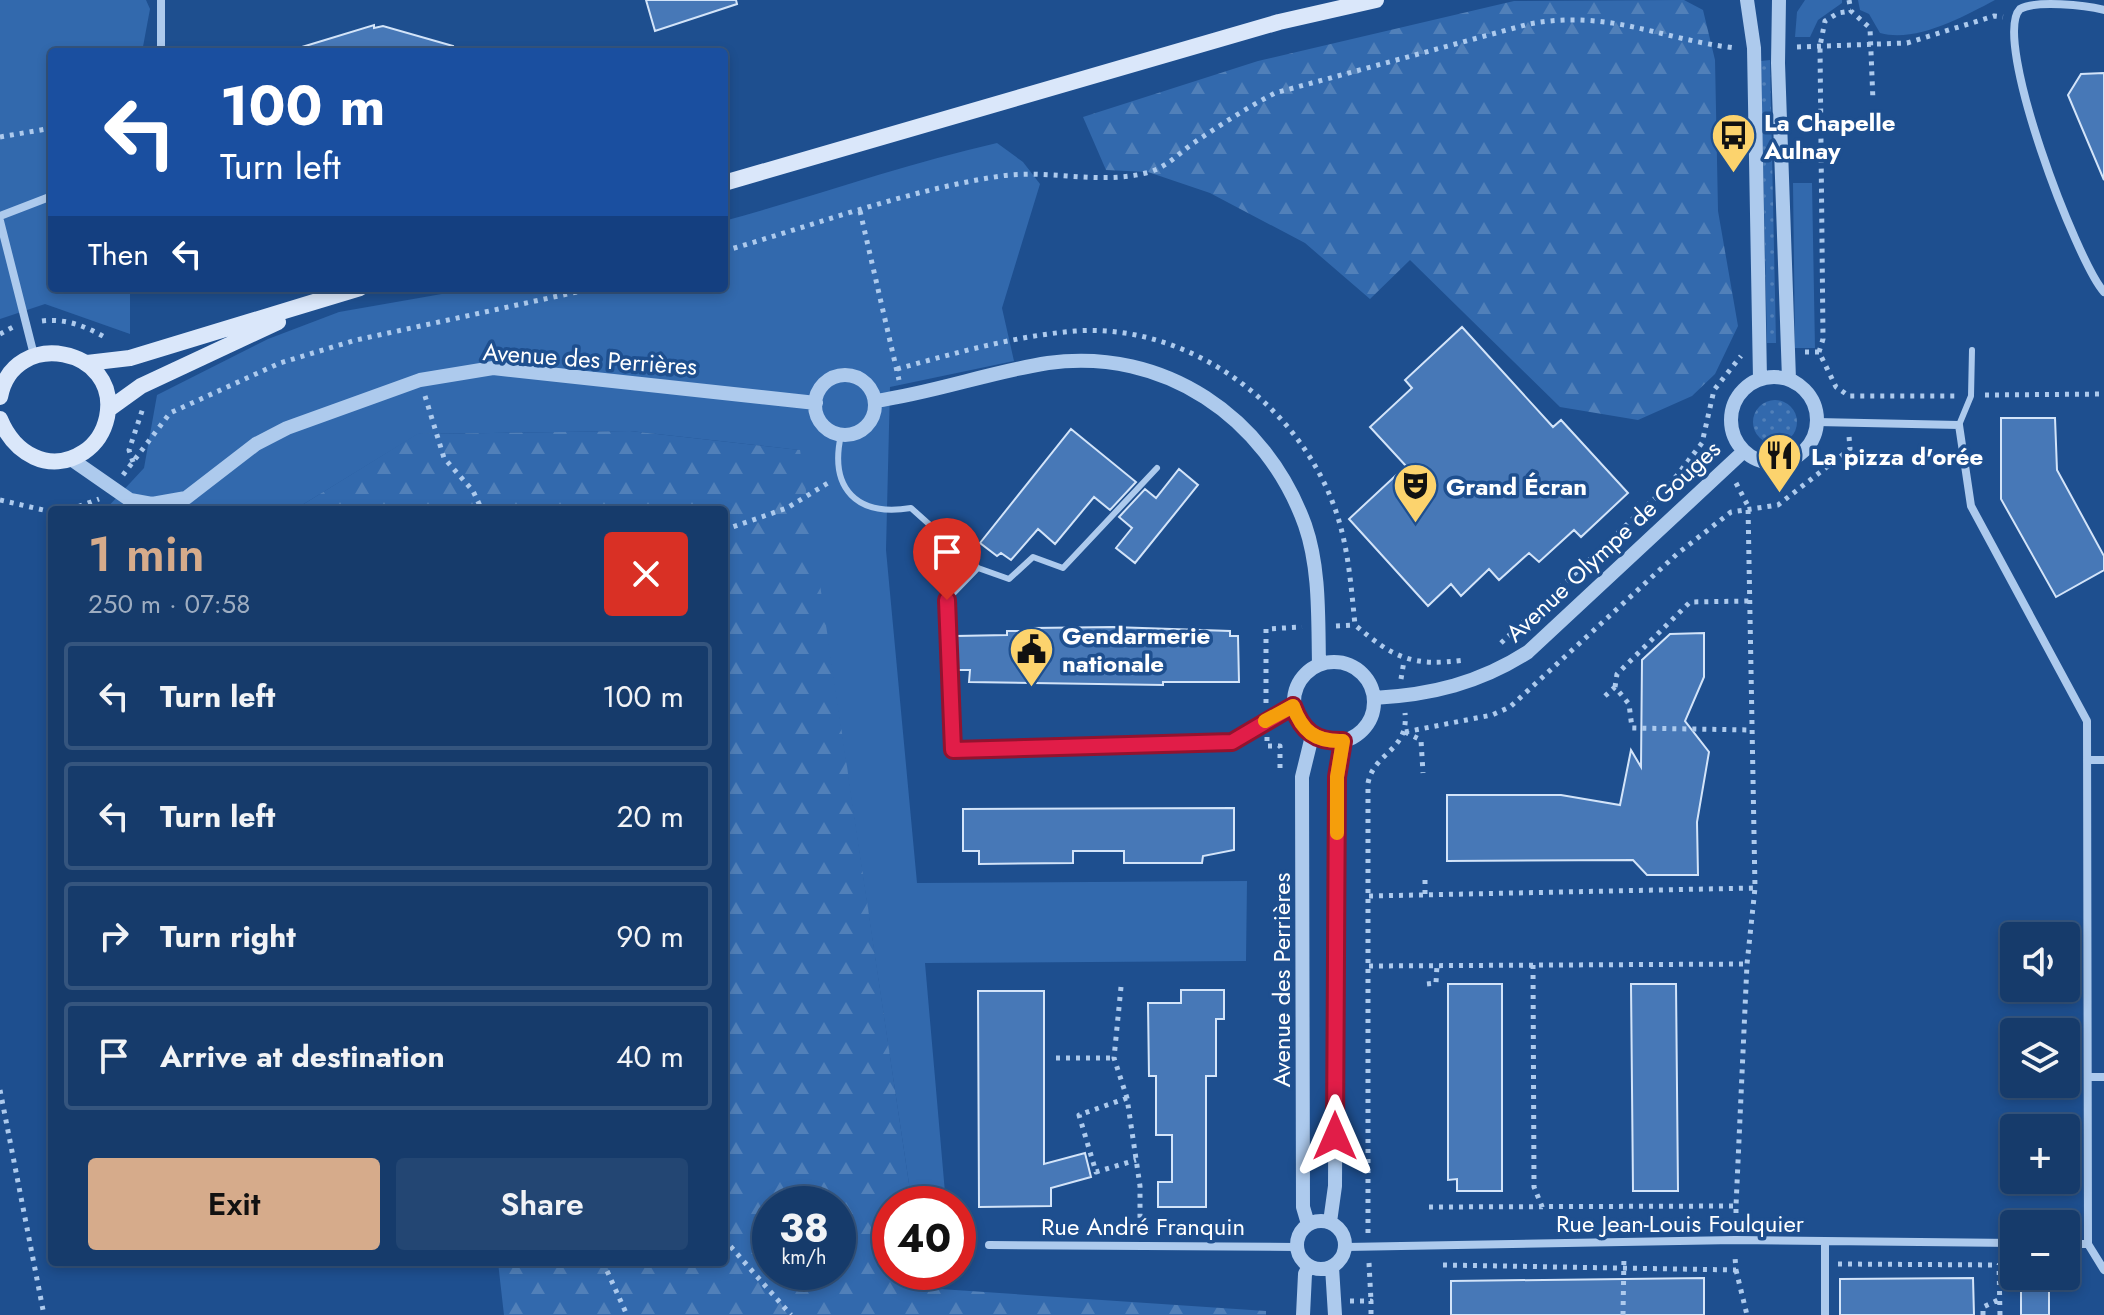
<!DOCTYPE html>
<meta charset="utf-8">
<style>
:root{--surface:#163b6b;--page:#234673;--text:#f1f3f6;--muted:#9eadc1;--line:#35557e;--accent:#d6ab8b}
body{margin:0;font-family:Jost,sans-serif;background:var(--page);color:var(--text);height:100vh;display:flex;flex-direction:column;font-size:30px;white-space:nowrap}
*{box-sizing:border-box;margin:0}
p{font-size:26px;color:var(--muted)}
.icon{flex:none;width:44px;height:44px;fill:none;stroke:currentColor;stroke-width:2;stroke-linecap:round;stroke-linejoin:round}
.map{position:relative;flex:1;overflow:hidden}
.side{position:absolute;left:48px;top:506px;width:680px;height:760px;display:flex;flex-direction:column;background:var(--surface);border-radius:8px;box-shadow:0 4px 12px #0003,0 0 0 2px var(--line)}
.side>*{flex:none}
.guide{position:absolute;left:48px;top:48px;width:680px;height:244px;border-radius:8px;box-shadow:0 4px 12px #0003,0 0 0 2px var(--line);background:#1a4fa0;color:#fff;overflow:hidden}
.tools{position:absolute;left:2000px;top:922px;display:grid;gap:16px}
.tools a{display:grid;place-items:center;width:80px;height:80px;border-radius:8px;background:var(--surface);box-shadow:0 4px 12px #0003,0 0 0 2px var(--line);font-size:40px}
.speed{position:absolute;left:752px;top:1186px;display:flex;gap:16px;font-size:40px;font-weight:700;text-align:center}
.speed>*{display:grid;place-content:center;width:104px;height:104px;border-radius:50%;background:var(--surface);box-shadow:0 4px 12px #0003,0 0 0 2px var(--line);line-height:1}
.speed small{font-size:20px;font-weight:400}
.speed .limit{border:12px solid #d22;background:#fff;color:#111}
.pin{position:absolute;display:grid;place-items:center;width:68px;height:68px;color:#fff;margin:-82px -34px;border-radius:50% 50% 50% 0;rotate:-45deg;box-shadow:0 0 8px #0007}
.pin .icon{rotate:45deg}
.me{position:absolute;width:88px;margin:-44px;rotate:0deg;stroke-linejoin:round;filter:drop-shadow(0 0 6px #0008)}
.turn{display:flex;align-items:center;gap:28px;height:168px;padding:0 40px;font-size:36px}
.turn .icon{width:104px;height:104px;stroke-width:2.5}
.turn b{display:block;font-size:56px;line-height:68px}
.then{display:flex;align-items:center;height:76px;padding:0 40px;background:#0003;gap:16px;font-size:30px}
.round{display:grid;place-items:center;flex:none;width:84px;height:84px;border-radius:8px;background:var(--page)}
.headline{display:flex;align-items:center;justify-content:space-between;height:136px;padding:0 40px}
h1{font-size:48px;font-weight:600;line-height:60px;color:var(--accent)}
.cta{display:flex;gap:16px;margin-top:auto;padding:16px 40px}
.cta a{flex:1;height:92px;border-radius:8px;background:var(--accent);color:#111;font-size:32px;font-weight:600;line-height:92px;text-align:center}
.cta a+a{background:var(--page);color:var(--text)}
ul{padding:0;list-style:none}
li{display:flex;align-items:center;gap:24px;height:108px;margin:0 16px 12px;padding:0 24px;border:4px solid var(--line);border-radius:8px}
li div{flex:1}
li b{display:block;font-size:30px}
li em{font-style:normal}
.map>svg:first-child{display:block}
.green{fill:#3269ad}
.forest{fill:url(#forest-firs);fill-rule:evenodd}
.garden{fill:url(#garden-dots)}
.building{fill:#4778b7;stroke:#d3e4f9;stroke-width:2}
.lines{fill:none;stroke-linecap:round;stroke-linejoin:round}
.path{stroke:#adcaed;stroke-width:5;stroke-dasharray:4 6;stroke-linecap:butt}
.service{stroke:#adcaed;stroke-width:6}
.minor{stroke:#adcaed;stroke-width:8}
.tertiary{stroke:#adcaed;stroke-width:14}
.secondary{stroke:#dae7fa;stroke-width:16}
.route-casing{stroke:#92132f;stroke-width:20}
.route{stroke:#e11d48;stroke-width:14}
.slow{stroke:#f59e0b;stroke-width:14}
.labels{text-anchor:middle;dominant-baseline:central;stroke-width:7;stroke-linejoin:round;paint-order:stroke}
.poi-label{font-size:24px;font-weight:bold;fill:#fff;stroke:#1e4f8f;text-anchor:start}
.street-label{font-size:24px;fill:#fff;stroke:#1e4f8f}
</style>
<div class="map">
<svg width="2104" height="1315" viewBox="0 0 2104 1315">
<defs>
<pattern id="forest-firs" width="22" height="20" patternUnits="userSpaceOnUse" patternTransform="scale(2)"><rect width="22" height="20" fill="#3269ad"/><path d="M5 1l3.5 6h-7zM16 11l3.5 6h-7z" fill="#5180b9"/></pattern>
<pattern id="garden-dots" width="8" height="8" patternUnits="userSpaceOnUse" patternTransform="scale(2)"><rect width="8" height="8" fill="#3269ad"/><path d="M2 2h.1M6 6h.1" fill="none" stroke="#5180b9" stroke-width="1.8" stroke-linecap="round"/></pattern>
</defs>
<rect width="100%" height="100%" fill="#1e4f8f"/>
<!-- green -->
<path class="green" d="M0,0H146L150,9L142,52H52V288H130V334L45,304L0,319Z
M1805,0H1842V3L1818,20L1810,37H1795L1797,12Z
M1858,0H1995C1963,17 1916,43 1880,33L1869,14L1860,10Z
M997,143L1023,162L1040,184L1002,308L1014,361L890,387L886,550L917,883L1247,881L1246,961L925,963L946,1204H912L799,450L630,431L418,434L294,510H105L144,468L157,395L268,339L339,312L476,288H724V221C816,196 904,164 997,143Z
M1793,183H1812L1815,348H1795Z"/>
<!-- forest -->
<path class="forest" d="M1684,0L1703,10L1715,60L1718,211L1738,326L1715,374L1692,396L1638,420L1560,407L1410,260L1370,299L1305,243L1210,193L1148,172L1106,170L1083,117L1258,61L1514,1Z
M630,431L800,450L912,1204H890V1272H922L925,1288L1266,1311V1315H504L498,1262H724V510H294L417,434ZM770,1204H838V1272H770Z"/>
<!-- garden -->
<path class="garden" d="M1770,60L1776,343H1767L1761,61Z
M1753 422a22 22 0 1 1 44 0a22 22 0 1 1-44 0Z"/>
<!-- building -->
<path class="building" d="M646,0H736L737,4L655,31Z
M374,25V28L383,26L453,46L452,52H303L302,47Z
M2104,73V180L2068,95L2081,74Z
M1462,327L1553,427L1561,420L1628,493L1581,537L1574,530L1539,562L1529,553L1499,580L1489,569L1461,596L1451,584L1428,606L1349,519L1406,466L1370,427L1412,388L1405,380Z
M2001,418H2055L2057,470L2104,556V570L2056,597L2001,499Z
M1071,429L1136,482L1110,510L1094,497L1055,544L1038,529L1011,560L1001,553L997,556L980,543Z
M1179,469L1198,485L1135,563L1116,548L1132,528L1119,517L1145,489L1156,498Z
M1113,627L1230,631V636H1238L1239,682H1163V685L969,682L970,670H957L956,636L1007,635V631H1033V628Z
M1704,633V677L1685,721L1709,752L1697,822L1698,875H1647L1633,860L1447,861V795H1561L1620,805L1631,750L1641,767L1642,660L1670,634Z
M1234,808V850L1203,856L1202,863H1124V851H1073V863L979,864V851H963V809Z
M1448,984H1502V1191H1457V1179L1448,1180Z
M1631,984H1676L1678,1191H1633Z
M1181,990H1224V1019H1216V1076H1206V1207H1158V1182H1172V1135H1156V1076H1149L1148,1003H1181Z
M978,991H1044V1164L1085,1153L1091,1177L1051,1188V1206L979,1207Z
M1704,1278V1315H1451V1281Z
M1973,1278L1974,1315H1840V1279Z
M2049,1279V1315H2021V1282Z"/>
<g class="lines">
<!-- path -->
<path class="path" d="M1849,0L1851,11L1870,28L1873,101
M1797,47L1907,43L1994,16L2003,17
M0,137L52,128
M860,211L899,380
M724,251C815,225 907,190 1001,176C1049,169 1098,185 1146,173C1166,168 1177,155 1192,144C1219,126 1246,108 1275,93L1529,24C1609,9 1659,39 1735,48
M42,321C67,318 87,327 108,339
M0,334L13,327
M1805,352H1819L1836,387L1849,396H1955
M1819,352L1823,339L1820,46L1825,21L1838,13L1851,11
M897,369C955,353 1015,336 1075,331C1187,323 1296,402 1334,506C1348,543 1351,585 1355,625C1394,658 1412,667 1464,660
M1985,395L2104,394
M425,396L444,458L473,491L482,510
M133,462L129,450L143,408
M123,475L170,413L280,363L356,340L595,288
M1736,483L1748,506L1755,888L1747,964L1736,1206
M0,500L52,512
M69,510L99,499
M724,530L787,508L828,483
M1336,626L1355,625
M1501,643L1671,483L1702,443L1714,390L1741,356
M1401,679L1404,661
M1615,687L1617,674L1690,602L1750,601
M1605,696L1615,687L1629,704L1632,728L1752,730
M1266,703V629L1302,627
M1405,732L1492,715L1510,707L1677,554L1731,512L1778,505L1850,449L1849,436
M1405,732L1421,740L1423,773
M1267,737V746H1280V774
M1425,894V877
M1369,896L1755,888
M1533,965L1534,1187L1543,1209
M1369,966L1747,964
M1427,984L1436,983L1437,965
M1121,987L1114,1058L1127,1098L1140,1186V1231
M1056,1058H1114
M0,1090L44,1315
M1127,1098L1079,1115L1096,1172L1136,1160
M1429,1207L1736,1206V1227
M1368,1233V783C1374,752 1409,751 1405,713
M724,1239L791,1315
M603,1262L627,1315
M1369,1263L1371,1301
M1838,1264L1999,1265
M1443,1265L1736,1270L1735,1257
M2066,1265H2081
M1736,1270L1747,1315
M1350,1301H1371V1315
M1623,1315L1624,1255
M1983,1315V1307L2000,1299
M2000,1315L1999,1265H2014"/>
<!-- service -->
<path class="service" d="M1959,425L1971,396L1972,350
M841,435C829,489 857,517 911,508L978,568L1009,579L1033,557L1063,568L1157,468
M978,568L947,600L953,750L1232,742L1258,725"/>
<!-- minor -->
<path class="minor" d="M161,0V52
M2104,10C2085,5 2036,0 2020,9C1991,38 2077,262 2104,292
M0,216L52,196
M0,221L34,355
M1817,422L1959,425L1971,506L2087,721L2088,1244H2066
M1258,725L1293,706
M2087,760H2104
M2088,1077H2104
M1825,1242V1315
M2088,1244L2104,1270
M989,1245L1296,1247
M1346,1247L1735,1240L2014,1243"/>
<!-- tertiary -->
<path class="tertiary" d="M1747,0L1754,48L1760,379
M1779,0L1778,63L1789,379
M815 405a30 30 0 1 1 60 0a30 30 0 1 1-60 0Z
M1731 420a43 43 0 1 1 86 0a43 43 0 1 1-86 0Z
M875,401C933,393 990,372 1048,363C1164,347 1266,417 1305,525C1320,568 1318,618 1319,664
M71,459L130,500L152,504L186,498L256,444L287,428L420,380L493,368L816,403
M1294 702a40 40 0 1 1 80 0a40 40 0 1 1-80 0Z
M1374,698C1431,695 1480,683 1528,652L1744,451
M1297 1245a24 24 0 1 1 48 0a24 24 0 1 1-48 0Z
M1330,1222L1335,1186L1337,777L1343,741
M1308,1224L1303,1207L1302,777L1312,736
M1332,1267L1335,1315
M1303,1315L1305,1274L1309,1266"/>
<!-- secondary -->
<path class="secondary" d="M724,183L1279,22L1376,0
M87,363L130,358L360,288
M0,397C13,327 121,347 107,417C104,431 96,444 84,452C49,475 14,453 0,419
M109,409L141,386L278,322"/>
</g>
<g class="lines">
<defs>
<path id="route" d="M947,600L953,750L1232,742L1293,706C1302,731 1315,742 1343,741L1337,777L1335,1136"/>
</defs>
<!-- route casing -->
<use href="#route" class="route-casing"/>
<!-- route -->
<use href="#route" class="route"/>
<!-- slow -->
<path class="slow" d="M1265,721L1293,706C1302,731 1315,742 1343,741L1337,777V833"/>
</g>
<!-- icons -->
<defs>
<symbol id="bus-pin" viewBox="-11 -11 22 30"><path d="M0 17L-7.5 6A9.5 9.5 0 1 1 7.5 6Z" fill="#fcd36d" stroke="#1e4f8f"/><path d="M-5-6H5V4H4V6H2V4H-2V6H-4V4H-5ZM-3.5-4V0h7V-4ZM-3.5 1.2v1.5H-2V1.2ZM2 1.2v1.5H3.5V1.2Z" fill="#111"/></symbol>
<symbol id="restaurant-pin" viewBox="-11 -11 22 30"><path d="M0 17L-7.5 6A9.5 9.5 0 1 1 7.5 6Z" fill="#fcd36d" stroke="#1e4f8f"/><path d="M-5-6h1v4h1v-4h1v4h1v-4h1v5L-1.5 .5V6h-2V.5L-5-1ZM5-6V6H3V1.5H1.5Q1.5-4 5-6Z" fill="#111"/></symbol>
<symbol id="theatre-pin" viewBox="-11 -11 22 30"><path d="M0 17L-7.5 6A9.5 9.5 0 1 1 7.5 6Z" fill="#fcd36d" stroke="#1e4f8f"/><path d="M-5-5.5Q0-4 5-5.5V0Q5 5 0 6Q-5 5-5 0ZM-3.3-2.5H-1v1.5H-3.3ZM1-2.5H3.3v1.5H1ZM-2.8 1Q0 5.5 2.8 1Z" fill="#111"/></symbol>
<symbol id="civic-pin" viewBox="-11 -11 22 30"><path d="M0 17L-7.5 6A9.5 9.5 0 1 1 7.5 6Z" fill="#fcd36d" stroke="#1e4f8f"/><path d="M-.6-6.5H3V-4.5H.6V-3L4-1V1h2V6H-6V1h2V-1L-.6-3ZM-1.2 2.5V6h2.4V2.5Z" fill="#111"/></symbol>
</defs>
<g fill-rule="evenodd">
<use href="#bus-pin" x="1708" y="110" width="51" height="69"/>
<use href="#restaurant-pin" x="1754" y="430" width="51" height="69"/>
<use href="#theatre-pin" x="1390" y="460" width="51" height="69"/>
<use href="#civic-pin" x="1006" y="624" width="51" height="69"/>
</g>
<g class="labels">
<!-- poi labels -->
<g class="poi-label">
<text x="1764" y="122">La Chapelle<tspan x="1764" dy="28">Aulnay</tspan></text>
<text x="1811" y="456">La pizza d'orée</text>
<text x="1446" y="486">Grand Écran</text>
<text x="1062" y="635">Gendarmerie<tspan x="1062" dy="28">nationale</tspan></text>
</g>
<!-- street labels -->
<g class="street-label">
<text transform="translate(590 359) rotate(4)">Avenue des Perrières</text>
<text transform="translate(1613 541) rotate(-43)">Avenue Olympe de Gouges</text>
<text transform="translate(1281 980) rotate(-90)">Avenue des Perrières</text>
<text x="1680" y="1223">Rue Jean-Louis Foulquier</text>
<text x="1143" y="1226">Rue André Franquin</text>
</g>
</g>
</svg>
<div class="tools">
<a><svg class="icon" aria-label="sound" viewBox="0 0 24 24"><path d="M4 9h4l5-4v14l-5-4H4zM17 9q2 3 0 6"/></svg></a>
<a><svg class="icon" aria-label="layers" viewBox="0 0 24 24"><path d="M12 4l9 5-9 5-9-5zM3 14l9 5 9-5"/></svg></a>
<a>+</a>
<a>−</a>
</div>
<div class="speed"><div>38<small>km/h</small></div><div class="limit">40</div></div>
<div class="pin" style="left:947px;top:600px;background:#d93025"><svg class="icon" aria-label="arrive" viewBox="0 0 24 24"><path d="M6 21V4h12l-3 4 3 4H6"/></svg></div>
<svg class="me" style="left:1335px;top:1136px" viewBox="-20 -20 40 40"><path d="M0-17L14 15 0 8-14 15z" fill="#e11d48" stroke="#fff" stroke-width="4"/></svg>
<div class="guide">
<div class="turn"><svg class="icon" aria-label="left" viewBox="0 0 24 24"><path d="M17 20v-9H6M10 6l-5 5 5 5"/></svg><div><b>100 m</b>Turn left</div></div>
<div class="then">Then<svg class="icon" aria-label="left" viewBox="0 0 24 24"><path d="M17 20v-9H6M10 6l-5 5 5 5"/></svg></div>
</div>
<section class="side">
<div class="headline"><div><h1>1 min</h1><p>250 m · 07:58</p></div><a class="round" style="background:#d93025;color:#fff"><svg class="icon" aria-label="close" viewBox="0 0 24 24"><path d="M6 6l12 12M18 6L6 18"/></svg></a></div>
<ul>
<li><svg class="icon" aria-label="left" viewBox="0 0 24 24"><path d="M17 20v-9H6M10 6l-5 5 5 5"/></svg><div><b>Turn left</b></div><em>100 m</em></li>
<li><svg class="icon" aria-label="left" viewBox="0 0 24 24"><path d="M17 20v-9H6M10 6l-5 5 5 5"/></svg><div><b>Turn left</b></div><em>20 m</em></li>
<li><svg class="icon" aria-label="right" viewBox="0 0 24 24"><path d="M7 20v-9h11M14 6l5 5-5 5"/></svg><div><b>Turn right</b></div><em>90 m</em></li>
<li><svg class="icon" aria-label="arrive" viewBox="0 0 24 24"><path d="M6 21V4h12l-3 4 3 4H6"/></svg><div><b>Arrive at destination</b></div><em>40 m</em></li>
</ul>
<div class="cta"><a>Exit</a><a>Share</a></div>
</section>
</div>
